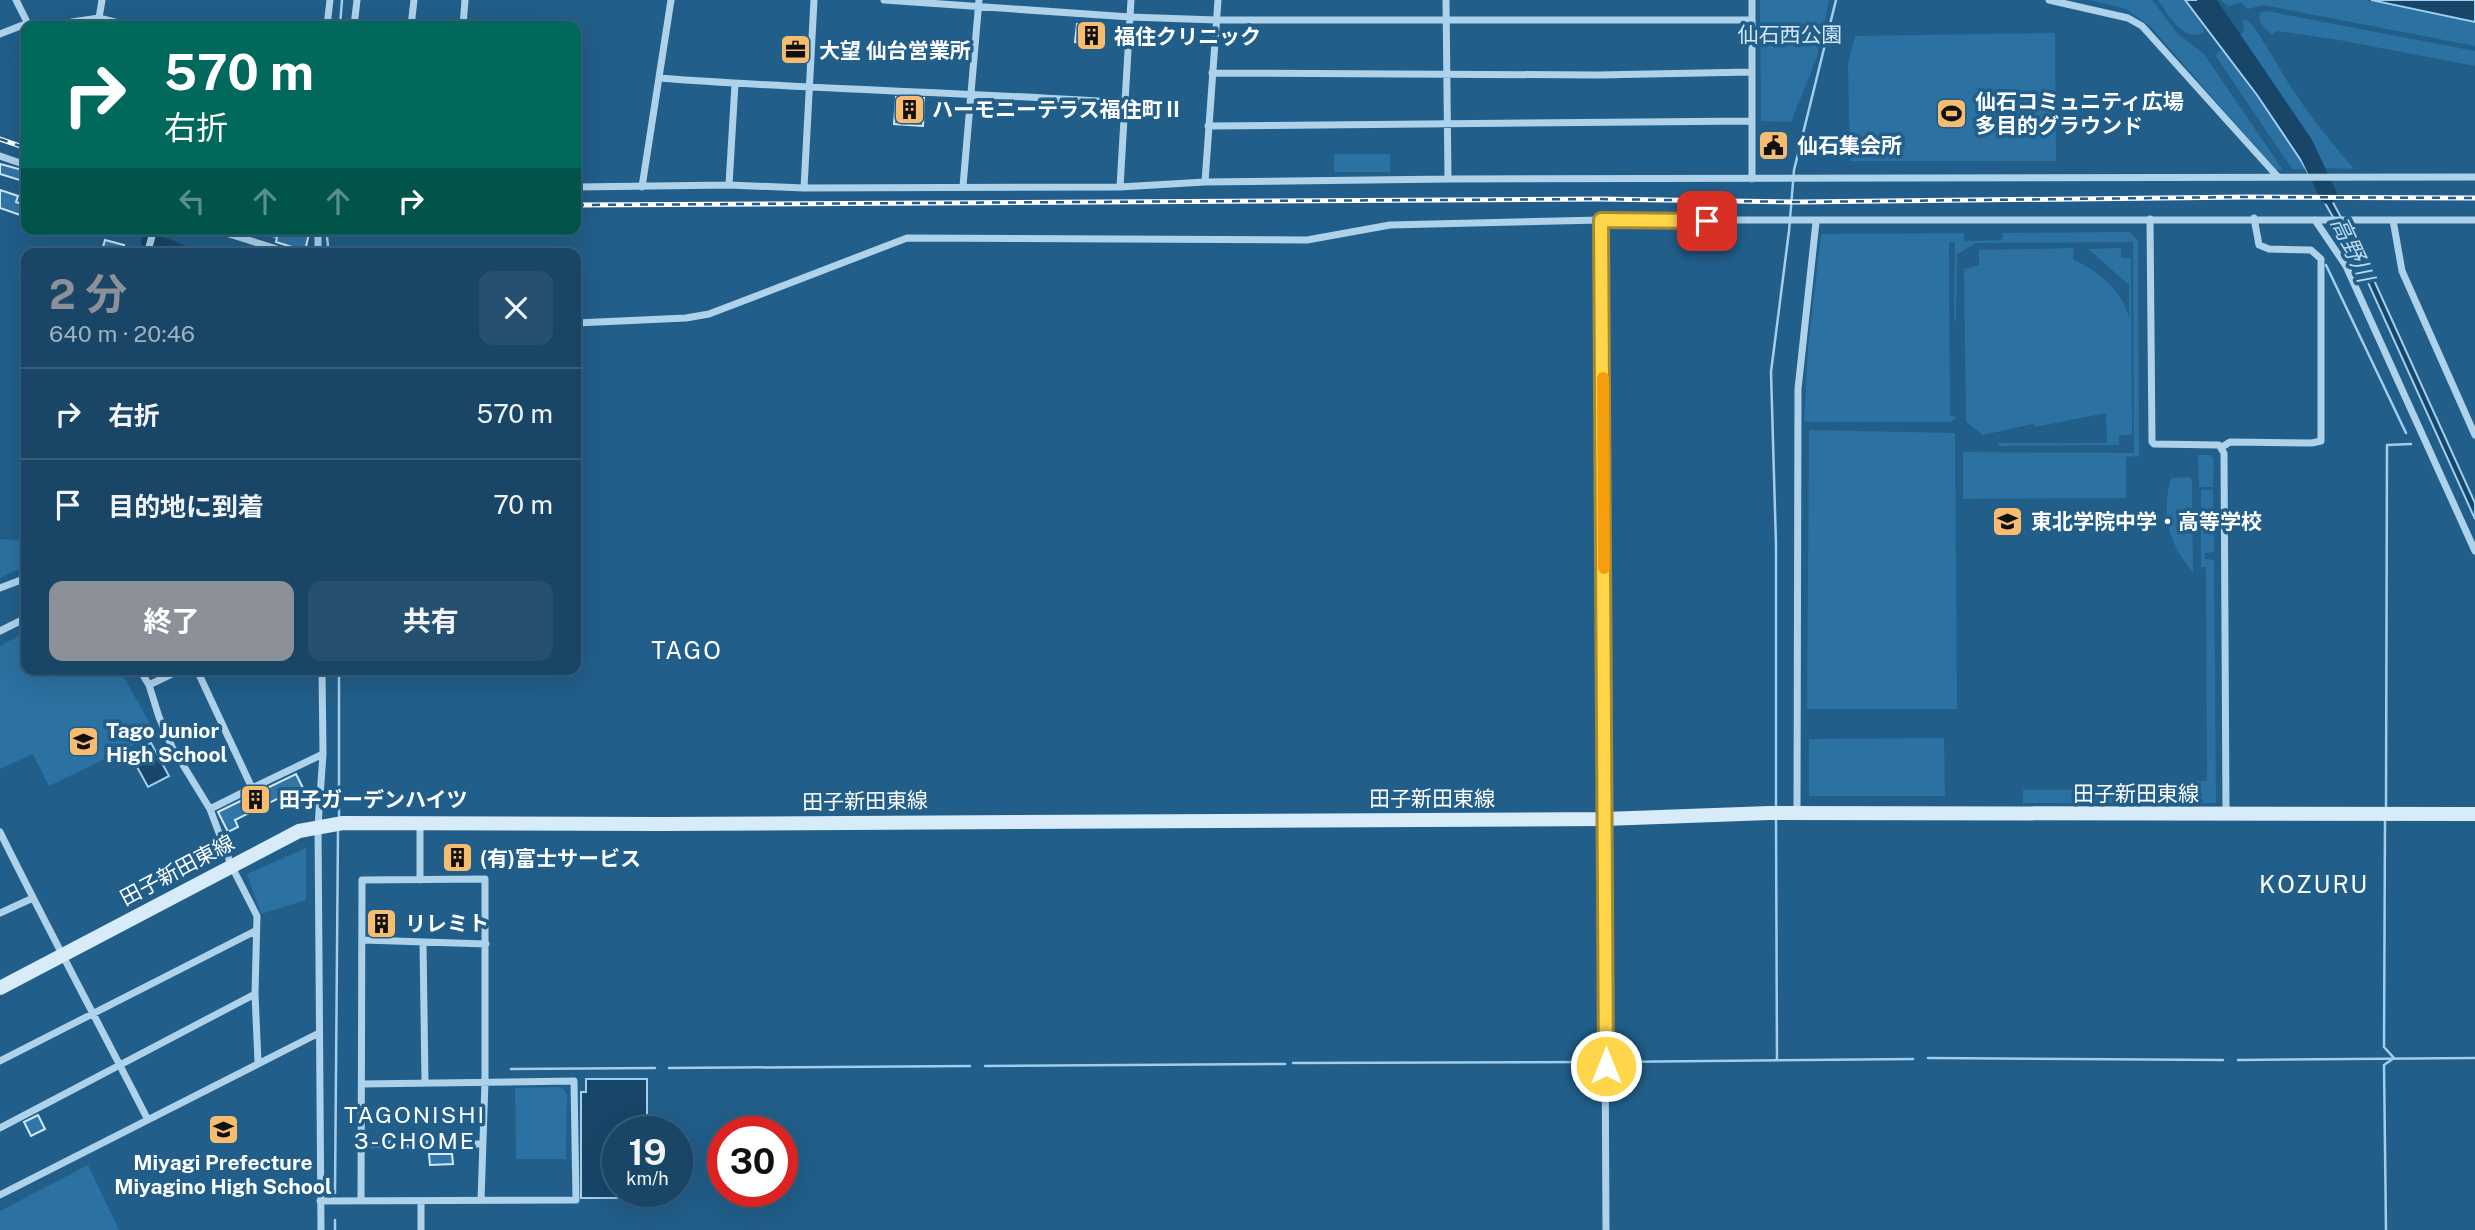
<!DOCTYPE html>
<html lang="ja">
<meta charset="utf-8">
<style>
:root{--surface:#194667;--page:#265070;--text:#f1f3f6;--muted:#9fb1c0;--line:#375e7b;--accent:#8c9099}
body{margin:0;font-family:"Public Sans","Noto Sans JP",sans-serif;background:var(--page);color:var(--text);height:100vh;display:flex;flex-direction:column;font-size:26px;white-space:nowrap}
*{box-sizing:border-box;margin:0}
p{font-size:23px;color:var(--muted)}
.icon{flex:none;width:38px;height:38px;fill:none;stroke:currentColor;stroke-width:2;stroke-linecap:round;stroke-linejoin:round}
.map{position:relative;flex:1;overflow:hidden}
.side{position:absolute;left:21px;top:248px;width:560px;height:427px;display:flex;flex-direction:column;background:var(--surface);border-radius:14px;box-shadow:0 7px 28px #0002,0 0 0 2px var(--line)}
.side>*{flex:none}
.guide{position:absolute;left:21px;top:21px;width:560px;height:214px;border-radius:14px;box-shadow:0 7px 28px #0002,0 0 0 2px var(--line);background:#00695c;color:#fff;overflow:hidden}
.speed{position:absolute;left:602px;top:1116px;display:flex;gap:14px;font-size:35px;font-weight:700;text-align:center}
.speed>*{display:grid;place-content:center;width:91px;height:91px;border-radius:50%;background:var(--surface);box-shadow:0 7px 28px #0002,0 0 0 2px var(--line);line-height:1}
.speed small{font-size:18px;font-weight:400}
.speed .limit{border:10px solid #d22;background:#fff;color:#111}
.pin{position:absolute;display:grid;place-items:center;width:60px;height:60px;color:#fff;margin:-30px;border-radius:14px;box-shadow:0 4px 10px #0006}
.me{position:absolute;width:77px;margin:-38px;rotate:0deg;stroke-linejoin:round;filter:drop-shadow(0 0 5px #0008)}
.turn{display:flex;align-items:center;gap:24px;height:147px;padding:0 28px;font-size:32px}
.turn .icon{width:91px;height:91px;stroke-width:2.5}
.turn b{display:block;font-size:49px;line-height:60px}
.lanes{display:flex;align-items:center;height:66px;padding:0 28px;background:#0003;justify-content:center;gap:35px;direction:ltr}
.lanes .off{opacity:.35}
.round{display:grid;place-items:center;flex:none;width:74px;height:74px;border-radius:14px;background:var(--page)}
.overview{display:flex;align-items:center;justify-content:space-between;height:119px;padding:0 28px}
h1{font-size:42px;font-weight:700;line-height:52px;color:var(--accent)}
.primary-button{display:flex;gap:14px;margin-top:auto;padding:14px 28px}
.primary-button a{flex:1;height:80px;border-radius:14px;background:var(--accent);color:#fff;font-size:28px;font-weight:700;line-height:80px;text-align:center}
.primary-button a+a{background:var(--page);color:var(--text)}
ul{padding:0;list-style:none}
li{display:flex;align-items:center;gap:21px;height:91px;padding:0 28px;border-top:2px solid var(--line)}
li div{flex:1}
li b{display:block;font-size:26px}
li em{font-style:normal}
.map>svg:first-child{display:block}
.green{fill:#2b71a1}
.water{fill:#174669;stroke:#a1ceec;stroke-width:2}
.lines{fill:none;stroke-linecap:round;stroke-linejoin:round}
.stream{stroke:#a1ceec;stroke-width:2.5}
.river{stroke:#174669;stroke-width:18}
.building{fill:#3176a7;stroke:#d2e8f8;stroke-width:2}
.street{stroke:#add2ea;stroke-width:7}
.secondary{stroke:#d8ebf8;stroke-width:14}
.rail-casing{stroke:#fff;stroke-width:5}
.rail{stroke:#215e89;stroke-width:2.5;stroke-dasharray:8;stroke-linecap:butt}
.route-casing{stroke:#a68a30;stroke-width:18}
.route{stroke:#ffd54a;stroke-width:12}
.slow{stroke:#f59e0b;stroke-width:12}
.labels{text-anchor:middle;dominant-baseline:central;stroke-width:7;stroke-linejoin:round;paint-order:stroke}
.park-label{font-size:21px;fill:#d2e8f8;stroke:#215e89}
.poi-label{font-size:21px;font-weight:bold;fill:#fff;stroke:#215e89;text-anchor:start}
.street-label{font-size:21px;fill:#fff;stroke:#215e89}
.water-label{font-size:23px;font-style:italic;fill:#b9dbf2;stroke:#215e89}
.neighbourhood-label{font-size:23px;letter-spacing:2px;fill:#fff;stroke:#215e89}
.quarter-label{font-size:24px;letter-spacing:2px;fill:#fff;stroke:#215e89}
</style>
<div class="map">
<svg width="2475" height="1230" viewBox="0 0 2475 1230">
<rect width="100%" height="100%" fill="#215e89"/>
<!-- green -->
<path class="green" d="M1760,0H1829L1817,57L1791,122L1761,121Z
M2090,0H2152L2177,33L2204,54L2283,170H2276L2150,26L2126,9Z
M2158,0H2183L2202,24L2204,33C2182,42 2169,15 2158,0Z
M2221,0H2364L2475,23V46L2263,5L2248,9L2240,2L2228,7Z
M2267,11L2475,51V66L2339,40L2277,31L2272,35C2265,28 2257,23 2260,13Z
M2247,20C2256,25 2287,83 2297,96C2314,122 2334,145 2354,169L2318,168L2306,144L2235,37L2244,32L2243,21Z
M2055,33L2056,161H1850L1848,64L1855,36Z
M2222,49L2257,95L2306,169H2292L2215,55Z
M1334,154H1390V172H1334Z
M2130,232L2138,241L2139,456L2126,457V498L1963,499V452L2134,453L2133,242L1976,243L1957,254L1956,320L1954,321L1955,242H1949L1950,416L1957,417L1951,422H1804L1808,349L1821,234L1964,233V241L2002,240L2003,233Z
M2074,248L2073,259C2099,272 2122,289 2129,318V285L2088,249L2121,248V258H2131L2132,435H2119V445L1999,446V443H2107L2106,413L2035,427L2033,424L1983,435L1966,422L1964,269L1979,265V250Z
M1809,430L1955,433L1957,709H1807Z
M2198,455H2210L2214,459L2213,487H2199Z
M2190,477L2192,480L2193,572C2168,544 2161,513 2171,478Z
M2201,490H2213L2214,552L2205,553V559L2214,560L2216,803L2184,804L2183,782L2207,781L2206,567H2201Z
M0,539L26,541V571L16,570L0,578Z
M26,632V670H120L154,731L152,736L49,786L33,754L0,769V646Z
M1944,738L1945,796H1809V739Z
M2151,782H2165L2167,803H2023V790L2151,789Z
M306,848V900L261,914L247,874Z
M561,1087L567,1094L566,1159H516L515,1088Z
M88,1165L119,1230H0V1211Z"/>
<!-- water -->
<path class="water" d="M2185,0H2212L2242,56L2299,140L2368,267L2475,503V519L2361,267L2302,162L2257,95Z
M2371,0H2475V22Z
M151,743L169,776L148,787L130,754Z
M586,1079H647V1132H618V1192H647V1198H581V1092H586Z"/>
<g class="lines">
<!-- stream -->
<path class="stream" d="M340,26L342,0
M326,229L329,254
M2326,265L2406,433
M2386,807L2387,445L2411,444
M1776,808V545L1771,372L1789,231L1794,170L1836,0
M339,819V670
M1776,819L1777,1060
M2385,820L2384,1047L2394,1058L2384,1065L2386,1230
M1928,1058L2223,1060
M2238,1060L2475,1058
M1611,1062L1913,1059
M1293,1063L1597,1062
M985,1066L1285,1064
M669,1068L970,1066
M511,1069L655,1068
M335,1193L338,829
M335,1220V1230"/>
<!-- river -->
<path class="river" d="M2206,0L2304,144L2328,195
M150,241L182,254"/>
</g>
<!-- building -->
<path class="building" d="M1077,24L1103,26L1105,45L1075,42Z
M896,97L924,98L923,126L894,124Z
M0,164L26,171L23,181L0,174Z
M0,190L18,196L16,202L26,205V217L0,208Z
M256,229H310L305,251L276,242L277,237L256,233Z
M105,240L124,245L122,254H101Z
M296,774L307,796L296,801L291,792L235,820L238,827L228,832L218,812Z
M450,850H464V866H450Z
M375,912H389V934H375Z
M38,1115L45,1129L31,1136L24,1122Z
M429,1154H452L453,1164L430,1165Z"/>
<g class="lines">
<!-- street -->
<path class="street" d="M16,0L29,26
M102,0L99,18L130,26
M884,0L1130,17L1216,20H1752
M1446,0L1448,179
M1752,0V179
M2049,0L2128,18L2142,26L2278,177
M67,26L72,22L99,18L97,26
M327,26L330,0
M354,26L357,0
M411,26L414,0
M463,26L465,0
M0,34L28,23
M1212,73L1598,75L1752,72
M659,78C814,90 970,92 1125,103
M1208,126L1751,121
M0,156L26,165
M1205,182L1218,0
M729,185L735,84
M963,186L979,0
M576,187L729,185L804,188L1120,187L1205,182L1448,179L2475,177
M642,187L671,0
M1120,187L1131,0
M804,188L814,0
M2150,219L2152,442L2154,444L2219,445L2224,453L2226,813
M1601,220L1606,1230
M2315,220L2346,266L2475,551
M2393,220L2402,271L2475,435
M213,229L293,254
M147,254L154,229
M318,254V229
M576,323L686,318L709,314L907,238L1307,240L1390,225L1601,220H2475
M2222,447L2230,442L2312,443L2321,441V259L2311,250L2269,249L2259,245L2254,218
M0,588L26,578
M0,631L26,618
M140,670L149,685L159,717L172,747L210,809L231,865L257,916L255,994L258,1062
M197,670L252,788L323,754
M149,685L180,670
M210,809L252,788
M1797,813L1798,389L1816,222
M420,824V880
M0,832C48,929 99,1024 148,1120
M0,913L33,898
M364,940L486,944
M423,943L425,1082
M0,1061L255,931
M0,1128L255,994
M360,1144H482
M0,1195L319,1033
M361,1200L362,880L485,879V1081L481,1200
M320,1201L576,1200L574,1081L362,1084
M421,1201V1230
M321,1230L318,826L323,754L322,670"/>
<!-- secondary -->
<path class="secondary" d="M0,988L299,831L343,823L660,824L1605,819L1769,813L2475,814"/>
<defs>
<path id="rail" d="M0,139L26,148
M576,205L1599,199L1798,202L2247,197L2475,198"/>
</defs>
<!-- rail casing -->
<use href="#rail" class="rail-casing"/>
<!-- rail -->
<use href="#rail" class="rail"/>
</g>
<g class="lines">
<defs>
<path id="route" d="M1606,1066L1601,220L1707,221"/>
</defs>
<!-- route casing -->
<use href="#route" class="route-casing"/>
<!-- route -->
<use href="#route" class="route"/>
<!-- slow -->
<path class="slow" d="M1603,378L1604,568"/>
</g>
<!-- icons -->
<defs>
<symbol id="building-square" viewBox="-11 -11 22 22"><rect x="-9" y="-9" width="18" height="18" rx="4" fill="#f7bc6e" stroke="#215e89"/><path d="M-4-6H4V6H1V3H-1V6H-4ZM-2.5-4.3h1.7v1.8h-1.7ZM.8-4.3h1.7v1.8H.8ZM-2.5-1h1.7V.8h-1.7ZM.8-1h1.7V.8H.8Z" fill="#111"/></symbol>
<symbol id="office-square" viewBox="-11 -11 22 22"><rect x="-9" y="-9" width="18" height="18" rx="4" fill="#f7bc6e" stroke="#215e89"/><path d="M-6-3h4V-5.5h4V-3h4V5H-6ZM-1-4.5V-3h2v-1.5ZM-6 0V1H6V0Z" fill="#111"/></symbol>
<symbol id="stadium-square" viewBox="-11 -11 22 22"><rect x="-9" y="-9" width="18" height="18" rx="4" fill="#f7bc6e" stroke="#215e89"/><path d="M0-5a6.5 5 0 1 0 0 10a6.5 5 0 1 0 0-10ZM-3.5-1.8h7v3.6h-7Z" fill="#111"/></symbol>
<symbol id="civic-square" viewBox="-11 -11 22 22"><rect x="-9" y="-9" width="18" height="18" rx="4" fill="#f7bc6e" stroke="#215e89"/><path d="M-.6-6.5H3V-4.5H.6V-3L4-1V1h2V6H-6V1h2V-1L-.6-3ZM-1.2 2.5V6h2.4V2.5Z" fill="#111"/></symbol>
<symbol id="school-square" viewBox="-11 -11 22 22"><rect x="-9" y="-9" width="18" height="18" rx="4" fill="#f7bc6e" stroke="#215e89"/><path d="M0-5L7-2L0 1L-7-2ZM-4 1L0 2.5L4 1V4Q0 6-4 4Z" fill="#111"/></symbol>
</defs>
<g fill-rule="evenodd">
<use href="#building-square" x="1074" y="18" width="35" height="35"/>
<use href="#office-square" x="778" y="32" width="35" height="35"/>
<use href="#building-square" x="892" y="92" width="35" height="35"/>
<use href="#stadium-square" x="1934" y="96" width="35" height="35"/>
<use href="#civic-square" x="1756" y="128" width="35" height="35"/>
<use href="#school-square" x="1990" y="504" width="35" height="35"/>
<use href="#school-square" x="66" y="724" width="35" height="35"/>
<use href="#building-square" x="238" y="782" width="35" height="35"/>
<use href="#building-square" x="440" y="840" width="35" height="35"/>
<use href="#building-square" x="364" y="906" width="35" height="35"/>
<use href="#school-square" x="206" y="1112" width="35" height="35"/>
</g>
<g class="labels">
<!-- park labels -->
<g class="park-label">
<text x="1790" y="34">仙石西公園</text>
</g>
<!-- poi labels -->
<g class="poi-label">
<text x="1114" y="36">福住クリニック</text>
<text x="819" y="50">大望 仙台営業所</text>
<text x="1975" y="101">仙石コミュニティ広場<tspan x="1975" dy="24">多目的グラウンド</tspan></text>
<text x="932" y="109">ハーモニーテラス福住町Ⅱ</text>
<text x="1797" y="145">仙石集会所</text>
<text x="2031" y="521">東北学院中学・高等学校</text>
<text x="106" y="730">Tago Junior<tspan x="106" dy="24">High School</tspan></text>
<text x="279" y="799">田子ガーデンハイツ</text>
<text x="480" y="858">(有)富士サービス</text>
<text x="405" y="923">リレミト</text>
<text x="223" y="1162" text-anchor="middle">Miyagi Prefecture<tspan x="223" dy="24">Miyagino High School</tspan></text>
</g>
<!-- street labels -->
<g class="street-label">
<text x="2136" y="793">田子新田東線</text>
<text x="1432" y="798">田子新田東線</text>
<text transform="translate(865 801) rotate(-1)">田子新田東線</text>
<text transform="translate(177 870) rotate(-28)">田子新田東線</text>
</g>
<!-- water labels -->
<g class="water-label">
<text transform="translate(2353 249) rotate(65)">高野川</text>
</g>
<!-- neighbourhood labels -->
<g class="neighbourhood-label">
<text x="415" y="1114">TAGONISHI<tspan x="415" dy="26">3-CHOME</tspan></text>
</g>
<!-- quarter labels -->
<g class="quarter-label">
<text x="687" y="650">TAGO</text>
<text x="2314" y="884">KOZURU</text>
</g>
</g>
</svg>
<div class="speed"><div>19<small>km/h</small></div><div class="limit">30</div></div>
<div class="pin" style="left:1707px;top:221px;background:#d93025"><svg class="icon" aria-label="arrive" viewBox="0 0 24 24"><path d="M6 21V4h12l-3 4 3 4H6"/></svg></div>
<svg class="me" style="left:1606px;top:1066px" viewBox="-20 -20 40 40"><circle r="17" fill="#ffd54a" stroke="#fff" stroke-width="3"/><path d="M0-11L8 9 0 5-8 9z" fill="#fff"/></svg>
<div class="guide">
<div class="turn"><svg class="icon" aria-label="right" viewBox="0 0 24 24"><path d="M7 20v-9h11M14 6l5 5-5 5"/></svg><div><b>570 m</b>右折</div></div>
<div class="lanes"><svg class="icon off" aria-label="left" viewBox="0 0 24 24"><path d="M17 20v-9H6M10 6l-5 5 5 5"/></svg><svg class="icon off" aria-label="ahead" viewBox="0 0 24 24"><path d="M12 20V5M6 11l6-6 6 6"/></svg><svg class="icon off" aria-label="ahead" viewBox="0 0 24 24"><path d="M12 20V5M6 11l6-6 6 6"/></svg><svg class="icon" aria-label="right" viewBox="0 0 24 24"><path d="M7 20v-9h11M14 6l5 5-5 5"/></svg></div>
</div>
<section class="side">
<div class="overview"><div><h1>2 分</h1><p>640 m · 20:46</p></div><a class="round"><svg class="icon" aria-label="close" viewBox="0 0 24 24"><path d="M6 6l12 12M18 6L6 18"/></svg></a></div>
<ul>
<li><svg class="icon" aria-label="right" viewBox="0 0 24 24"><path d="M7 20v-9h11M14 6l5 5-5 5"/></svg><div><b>右折</b></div><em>570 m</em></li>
<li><svg class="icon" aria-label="arrive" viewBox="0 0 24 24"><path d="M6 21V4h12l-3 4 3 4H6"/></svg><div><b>目的地に到着</b></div><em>70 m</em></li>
</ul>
<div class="primary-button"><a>終了</a><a>共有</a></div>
</section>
</div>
